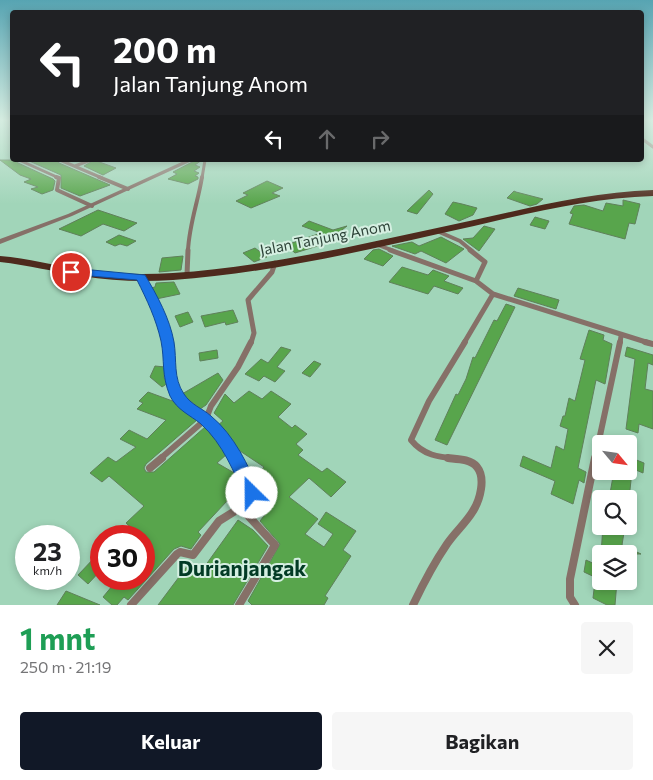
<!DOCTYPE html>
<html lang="id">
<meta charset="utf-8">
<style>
:root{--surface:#fff;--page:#f6f6f6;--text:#202124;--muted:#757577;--accent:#111827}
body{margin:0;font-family:Commissioner,sans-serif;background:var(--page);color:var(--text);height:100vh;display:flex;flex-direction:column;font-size:19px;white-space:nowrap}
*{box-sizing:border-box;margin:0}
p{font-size:16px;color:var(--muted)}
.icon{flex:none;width:28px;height:28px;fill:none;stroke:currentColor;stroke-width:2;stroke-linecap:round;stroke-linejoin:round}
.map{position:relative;height:605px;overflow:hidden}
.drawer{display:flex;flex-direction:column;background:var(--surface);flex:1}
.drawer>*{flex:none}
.banner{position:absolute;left:10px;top:10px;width:634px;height:152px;border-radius:5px;box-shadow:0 2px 8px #0003;background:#202124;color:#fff;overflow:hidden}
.needle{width:32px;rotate:119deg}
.controls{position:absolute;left:592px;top:435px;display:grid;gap:10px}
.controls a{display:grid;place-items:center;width:45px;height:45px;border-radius:5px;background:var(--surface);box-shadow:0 2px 8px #0003;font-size:25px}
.speed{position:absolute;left:15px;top:525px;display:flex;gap:10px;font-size:25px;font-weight:700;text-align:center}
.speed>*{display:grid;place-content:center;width:65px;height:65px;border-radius:50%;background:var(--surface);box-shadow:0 2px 8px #0003;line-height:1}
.speed small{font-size:12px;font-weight:400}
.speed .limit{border:8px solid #d22;background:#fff;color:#111}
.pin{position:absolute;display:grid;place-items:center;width:42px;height:42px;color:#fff;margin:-21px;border:2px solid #fff;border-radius:50%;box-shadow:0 1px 5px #0007}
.me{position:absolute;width:55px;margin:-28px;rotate:337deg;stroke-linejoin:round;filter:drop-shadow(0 0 4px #0008)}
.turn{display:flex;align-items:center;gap:18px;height:105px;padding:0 20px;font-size:22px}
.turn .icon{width:65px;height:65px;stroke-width:2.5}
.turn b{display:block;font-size:35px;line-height:42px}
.lanes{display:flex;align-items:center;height:48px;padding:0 20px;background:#0003;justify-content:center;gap:25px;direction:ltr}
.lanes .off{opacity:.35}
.round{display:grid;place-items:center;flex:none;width:52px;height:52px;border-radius:5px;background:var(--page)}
.head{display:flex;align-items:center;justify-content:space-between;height:85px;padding:0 20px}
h1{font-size:30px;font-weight:700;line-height:38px;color:#1e9e55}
.cta{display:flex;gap:10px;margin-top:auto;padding:10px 20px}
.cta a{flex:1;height:58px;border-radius:5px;background:var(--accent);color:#fff;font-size:20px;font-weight:700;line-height:58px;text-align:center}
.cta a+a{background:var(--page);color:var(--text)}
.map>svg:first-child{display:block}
.building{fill:#58a54c;stroke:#5f805a}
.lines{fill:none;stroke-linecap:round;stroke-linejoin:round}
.minor-far4{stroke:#867068;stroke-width:3}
.minor-far3{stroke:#867068;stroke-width:4}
.minor-far2{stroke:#867068;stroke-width:5}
.minor-far1{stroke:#867068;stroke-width:6}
.minor{stroke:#867068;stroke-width:8}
.tertiary{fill:#867068;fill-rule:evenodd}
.primary{fill:#4e2a1d;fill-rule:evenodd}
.route{fill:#1a73e8;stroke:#114b97}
.labels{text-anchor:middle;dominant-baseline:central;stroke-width:4;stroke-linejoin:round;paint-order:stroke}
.street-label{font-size:15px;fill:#2c4237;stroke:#d5efe1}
.near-quarter-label{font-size:21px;font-weight:bold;fill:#023b25;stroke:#d5efe1}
</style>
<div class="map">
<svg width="653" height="605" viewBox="0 0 653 605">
<rect width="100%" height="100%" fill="#a1d5b9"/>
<!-- building -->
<path class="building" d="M0,160H16L18,163L53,179L55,181L53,190L42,194L31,189L38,187L24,182L31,179L20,175Z
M27,160H57L59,163L110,185L80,196L61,188V175Z
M94,160L116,168L103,175L84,166Z
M196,160H202L195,165L200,167L194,171L199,173L195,176L198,177V179L188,184L168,179L177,174L173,172Z
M267,181L283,188L272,193L280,196L251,208L236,201L248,195L243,193Z
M429,190L433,194L417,214L407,211Z
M514,191L516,192L543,199L537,204L530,206L507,198Z
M623,200L640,204L635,224L629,223L625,239L569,224L573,214L570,213L574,206L584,205L603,211L606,203L623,206Z
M453,202L462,204L477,208L473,215L459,221L445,214Z
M98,210L137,223L124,231L103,224L81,236L59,229Z
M535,217L549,221L545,229L530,225Z
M309,221L333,230L347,226L324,244L295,253L286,245L321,233L302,226Z
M484,226L495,229L479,251L463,239L473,238Z
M119,235L136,241L127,246L120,244L115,246L106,242Z
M441,237L464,249L446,263L421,251L415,254L392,246L412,242L419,246Z
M255,248L267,257L254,262L243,253Z
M379,249L393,256L383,266L364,259L373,250Z
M183,256L181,270L159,272L162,258Z
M402,267L428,275L433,270L449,276L444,281L463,288L458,294L434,286L428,294L389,282Z
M174,282L180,294L156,299L151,288L155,287L156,283Z
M518,288L559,300L556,309L514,296Z
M506,304L515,307L447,445L435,440L456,394L458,395L466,379L473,357L475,358L494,320L497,321Z
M233,310L238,322L226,325L225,322L205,327L201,316Z
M188,312L193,322L180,327L175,316Z
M589,330L604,335L603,340L612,344L605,384L596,380L578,468L586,472L584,483L579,480L573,504L551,494L555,481L520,466L523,456L551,468L556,446L564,450L568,429L560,426L563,416H565L569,398L575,401L585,360L580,359Z
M281,347L291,350L277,367L285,371L275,382L264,376L259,381L245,374L261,359L268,363Z
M627,347L653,355V365L648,363L645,389L653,391V429L639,424L638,433L626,429L635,359L625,356Z
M217,350L218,358L200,361L199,353Z
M314,361L321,364L310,377L302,373Z
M155,366L165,367L164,378L168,383L162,387L150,377Z
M218,373L223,380L206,405L200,409L182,394Z
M249,391L262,399L271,391L291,404L278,417L292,428L295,425L307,434L296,444L303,450L298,455L322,472L327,468L346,482L331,497L309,478L289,497L318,519L305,534L324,547L333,534L318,524L326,512L356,531L343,550L351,556L325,596L328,598L324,605H252L248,601L280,544L260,521L271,507L266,503L268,501L258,493L252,479L264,467L234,447L218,425L223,421L214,413L225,394L234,403Z
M148,392L178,403L197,420L146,464L144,468L146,472H154L205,427L227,454L217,463L236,474L231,480L243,487L246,492L234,505L227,501L198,532L201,535L191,549L181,546L174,549L128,600L124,597L117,605H112L103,597L118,579H144V536H140L126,523L144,506L109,476L102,482L90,473L108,457L116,462L136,447L120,439L129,430L147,439L166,420L137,409L143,403L139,401Z
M629,457L644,463L643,473L629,467Z
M614,471H632L629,499H609Z
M238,520L253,530L268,546L233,605H158L188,565L200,573Z
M603,526H625L622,545L641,554H601Z
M97,555L101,558V570L88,584L78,575Z
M586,560L601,567V580L584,572Z
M595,581H617L615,605H607L593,598Z
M66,591L100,605H57Z"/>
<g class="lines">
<!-- minor-far4 -->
<path class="minor-far4" d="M641,138L653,147
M19,160L59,178
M60,160L102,178
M75,166L91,160
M202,178L205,160"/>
<!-- minor-far3 -->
<path class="minor-far3" d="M56,177L59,178L57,190L92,206
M99,177L128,189
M437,231L460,241L472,251
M378,245L394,251
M188,251C189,225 198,202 202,177"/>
<!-- minor-far2 -->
<path class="minor-far2" d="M390,250L476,281L493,294L649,343
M470,250L485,262L476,281
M187,275L188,250
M141,278L160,317L167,343
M251,343L254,333L248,300L272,272L275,263
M464,343L493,294
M620,343L621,336"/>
<!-- minor-far1 -->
<path class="minor-far1" d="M167,342L171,377L178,397L212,425L237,459
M645,342L653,344
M160,459L206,419L211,406L238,367L251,342
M459,459C439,457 424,456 411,440L429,401L465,342
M595,459L620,342"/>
<!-- minor -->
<path class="minor" d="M150,468L162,458
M131,605L177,554L180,552L193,555L219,521L243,506L252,493L236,458
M239,605L275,545L242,509
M413,605C423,584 434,563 447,544C455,532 466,523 473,511C480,500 486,478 477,467C471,459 457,459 448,458
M575,605L570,597V579L595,458"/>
<!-- tertiary -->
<path class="tertiary" d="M186,160H194L72,216L0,244V239L68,214Z"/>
<!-- primary -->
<path class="primary" d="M653,190V196C592,198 533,212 474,226C375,248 274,273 173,280C142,282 112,281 82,276C55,272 28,265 0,262V256C28,258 55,266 82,270C112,274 142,275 173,273C274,266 375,241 474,220C533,207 592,192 653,190Z"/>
</g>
<!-- sky -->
<linearGradient id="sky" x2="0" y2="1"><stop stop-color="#57a4b2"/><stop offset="0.59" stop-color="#d5ece0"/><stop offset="1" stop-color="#d5ece0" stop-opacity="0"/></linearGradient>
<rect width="653" height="204" fill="url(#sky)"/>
<!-- route -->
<path class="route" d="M71,268L145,275C157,295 170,319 174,342C177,360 173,378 184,394C191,405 202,408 211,416C235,436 248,465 260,493L258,499L252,501L246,499C234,472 223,444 201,424C190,415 177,410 170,396C161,374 165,361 161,341C156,319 147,300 137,280L67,274V269Z"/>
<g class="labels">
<!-- street labels -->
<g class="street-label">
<text transform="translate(325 237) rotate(-11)">Jalan Tanjung Anom</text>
</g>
<!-- near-quarter labels -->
<g class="near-quarter-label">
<text x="242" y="567">Durianjangak</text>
</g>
</g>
</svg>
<div class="controls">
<a><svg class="needle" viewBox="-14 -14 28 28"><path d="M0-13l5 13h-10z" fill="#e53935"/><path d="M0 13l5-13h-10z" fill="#757577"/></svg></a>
<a><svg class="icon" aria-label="search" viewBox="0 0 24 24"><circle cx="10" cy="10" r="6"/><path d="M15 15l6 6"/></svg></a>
<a><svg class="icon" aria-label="layers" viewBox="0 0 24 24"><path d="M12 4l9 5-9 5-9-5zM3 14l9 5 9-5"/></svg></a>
</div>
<div class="speed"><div>23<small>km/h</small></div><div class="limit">30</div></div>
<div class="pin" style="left:71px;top:272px;background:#d93025"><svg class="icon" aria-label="arrive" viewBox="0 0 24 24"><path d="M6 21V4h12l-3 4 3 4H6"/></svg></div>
<svg class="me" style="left:252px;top:493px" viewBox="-20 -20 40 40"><circle r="19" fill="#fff"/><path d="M0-13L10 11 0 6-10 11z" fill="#1a73e8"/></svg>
<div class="banner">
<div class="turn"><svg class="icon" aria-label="left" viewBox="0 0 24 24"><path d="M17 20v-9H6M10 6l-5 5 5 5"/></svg><div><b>200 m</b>Jalan Tanjung Anom</div></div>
<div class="lanes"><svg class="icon" aria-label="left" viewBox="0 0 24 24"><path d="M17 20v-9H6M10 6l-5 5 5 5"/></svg><svg class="icon off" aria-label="ahead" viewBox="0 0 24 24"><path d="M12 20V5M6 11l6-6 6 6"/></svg><svg class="icon off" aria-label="right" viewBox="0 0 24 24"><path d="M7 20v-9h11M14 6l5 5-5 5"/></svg></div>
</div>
</div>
<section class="drawer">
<div class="head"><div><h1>1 mnt</h1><p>250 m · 21:19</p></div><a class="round"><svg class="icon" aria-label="close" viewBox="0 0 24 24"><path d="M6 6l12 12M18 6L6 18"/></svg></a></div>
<div class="cta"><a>Keluar</a><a>Bagikan</a></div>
</section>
